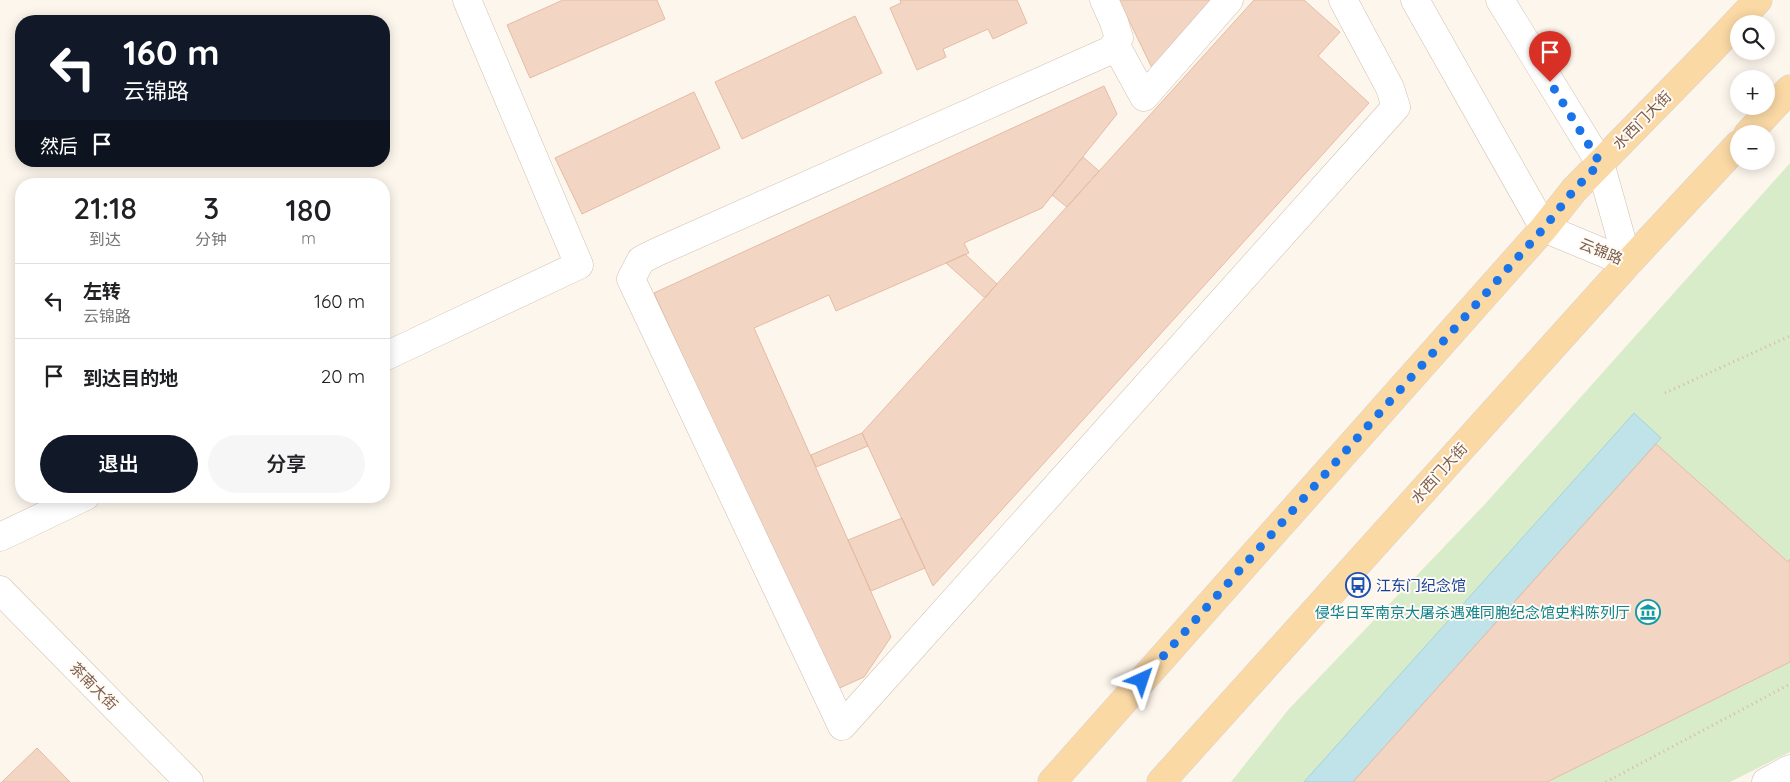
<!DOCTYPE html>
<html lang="zh">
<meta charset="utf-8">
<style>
:root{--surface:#fff;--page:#f6f6f6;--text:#202124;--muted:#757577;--line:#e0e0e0;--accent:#111827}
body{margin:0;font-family:Quicksand,"Noto Sans SC",sans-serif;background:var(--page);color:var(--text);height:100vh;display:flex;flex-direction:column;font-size:19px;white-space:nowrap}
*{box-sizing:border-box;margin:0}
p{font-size:16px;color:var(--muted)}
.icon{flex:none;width:28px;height:28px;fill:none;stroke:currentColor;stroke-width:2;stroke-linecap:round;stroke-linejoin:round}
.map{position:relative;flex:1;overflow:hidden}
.drawer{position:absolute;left:15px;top:178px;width:375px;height:325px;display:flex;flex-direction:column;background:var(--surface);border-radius:20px;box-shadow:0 2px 12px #0003}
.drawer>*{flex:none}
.hud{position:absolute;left:15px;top:15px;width:375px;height:152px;border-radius:20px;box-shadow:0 2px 12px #0003;background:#111827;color:#fff;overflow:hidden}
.fabs{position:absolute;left:1730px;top:15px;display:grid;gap:10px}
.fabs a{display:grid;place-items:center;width:45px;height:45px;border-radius:50%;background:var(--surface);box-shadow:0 2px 12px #0003;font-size:25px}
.pin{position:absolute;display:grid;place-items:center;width:42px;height:42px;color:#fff;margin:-51px -21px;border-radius:50% 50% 50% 0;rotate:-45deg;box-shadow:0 0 5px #0007}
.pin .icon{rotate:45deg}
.me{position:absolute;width:55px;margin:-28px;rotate:42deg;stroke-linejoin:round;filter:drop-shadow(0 0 4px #0008)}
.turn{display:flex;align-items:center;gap:18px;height:105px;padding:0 25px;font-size:22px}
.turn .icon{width:65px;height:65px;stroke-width:2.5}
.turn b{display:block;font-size:35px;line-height:42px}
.then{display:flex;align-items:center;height:48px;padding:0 25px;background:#0003;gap:10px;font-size:19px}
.eta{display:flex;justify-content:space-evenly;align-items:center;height:85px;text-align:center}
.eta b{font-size:30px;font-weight:600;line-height:35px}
.button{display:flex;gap:10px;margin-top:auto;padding:10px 25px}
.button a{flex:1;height:58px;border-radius:30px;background:var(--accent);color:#fff;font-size:20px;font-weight:600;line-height:58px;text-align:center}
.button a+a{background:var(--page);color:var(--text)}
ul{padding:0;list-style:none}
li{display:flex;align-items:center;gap:15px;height:75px;padding:0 25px;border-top:1px solid var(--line)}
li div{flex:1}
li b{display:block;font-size:19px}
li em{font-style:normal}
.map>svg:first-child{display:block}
.green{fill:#d8ecc9}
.water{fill:#bfe3e8;stroke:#a5d3da}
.building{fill:#f3d5c3;stroke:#e6bba3}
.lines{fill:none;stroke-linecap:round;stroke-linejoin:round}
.minor-casing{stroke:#d1beb0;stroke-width:29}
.major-casing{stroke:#dad1cd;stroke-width:29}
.path{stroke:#d9b8a5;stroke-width:3;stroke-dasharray:1 4;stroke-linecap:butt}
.minor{stroke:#fff;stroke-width:28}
.major{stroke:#fbd9a5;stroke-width:28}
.route{stroke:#1a73e8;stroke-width:9;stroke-dasharray:0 16.2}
.labels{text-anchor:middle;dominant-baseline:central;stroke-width:4;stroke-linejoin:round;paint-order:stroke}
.street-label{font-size:15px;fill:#7a5c4d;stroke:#fffaf3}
.transit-label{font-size:15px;fill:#164399;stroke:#fffaf3;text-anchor:start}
.culture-label{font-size:15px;fill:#0d838f;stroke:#fffaf3;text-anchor:end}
</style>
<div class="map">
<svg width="1790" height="782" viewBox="0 0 1790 782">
<rect width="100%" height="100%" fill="#fdf6ec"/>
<!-- green -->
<path class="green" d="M1790,163V752L1730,782H1231L1288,710L1486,503Z"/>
<!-- water -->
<path class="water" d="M1634,413L1661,438L1353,782H1304Z"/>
<!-- building -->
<path class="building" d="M563,0H657L665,19L530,78L507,25Z
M900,0H1017L1027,23L993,39L988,29L943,49L946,57L917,70L890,8L901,3Z
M1119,0H1216L1154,72Z
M1254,0H1304L1340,32L1318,56L1369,103L933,586L862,433Z
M855,16L882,73L742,139L715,82Z
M1104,86L1117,114L1042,208L964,243L969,253L836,311L829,295L754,328L891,637L864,677L835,690L654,293Z
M694,92L720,148L582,214L555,158Z
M1083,157L1099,171L1067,207L1052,195Z
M965,254L997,284L985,298L946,263Z
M862,433L868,446L816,467L811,455Z
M1656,444L1788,562L1790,559V662L1547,782H1353Z
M902,518L925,568L871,591L848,540Z
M37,748L70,782H2Z"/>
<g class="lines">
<defs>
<path id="minor" d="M1104,0L1114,22L1119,38L1111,50L657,252L641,260L631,279L842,726L1396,107L1390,88L1343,0
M1415,0L1544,228L1628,263
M1500,0L1600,163L1628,263
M1115,44L1144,97L1229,0
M384,357L579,265L467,0
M0,537L86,496
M0,590L189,782
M1766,782L1790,769"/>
<path id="major" d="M1748,134L1790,89
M1052,782L1544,228L1574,190L1709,52L1758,0
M1161,782L1628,263L1739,144"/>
</defs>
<!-- minor casing -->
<use href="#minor" class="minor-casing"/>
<!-- major casing -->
<use href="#major" class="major-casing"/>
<!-- path -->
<path class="path" d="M1665,393L1790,336
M1606,782L1790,684"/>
<!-- minor -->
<use href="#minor" class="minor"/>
<!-- major -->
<use href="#major" class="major"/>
</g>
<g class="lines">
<!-- route -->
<path class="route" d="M1142,680L1544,228L1574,190L1600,163L1550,82"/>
</g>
<!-- icons -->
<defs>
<symbol id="bus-ring" viewBox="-11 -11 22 22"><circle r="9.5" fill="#fffaf3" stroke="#1a4fb4" stroke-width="1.5"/><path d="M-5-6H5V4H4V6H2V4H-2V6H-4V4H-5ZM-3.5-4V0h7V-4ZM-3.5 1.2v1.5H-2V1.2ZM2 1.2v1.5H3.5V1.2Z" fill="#1a4fb4"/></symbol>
<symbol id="museum-ring" viewBox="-11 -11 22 22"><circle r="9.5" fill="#fffaf3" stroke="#0f9aa8" stroke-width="1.5"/><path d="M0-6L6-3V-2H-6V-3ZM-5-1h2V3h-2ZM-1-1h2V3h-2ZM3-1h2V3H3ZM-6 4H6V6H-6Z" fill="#0f9aa8"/></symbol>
</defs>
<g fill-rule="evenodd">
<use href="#bus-ring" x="1344" y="571" width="28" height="28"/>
<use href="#museum-ring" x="1634" y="598" width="28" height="28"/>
</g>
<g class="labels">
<!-- street labels -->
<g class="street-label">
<text transform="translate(1642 120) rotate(-45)">水西门大街</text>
<text transform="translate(1601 251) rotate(22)">云锦路</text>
<text transform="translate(1439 473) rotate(-48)">水西门大街</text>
<text transform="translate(94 686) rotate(45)">茶南大街</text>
</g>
<!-- transit labels -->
<g class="transit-label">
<text x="1376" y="585">江东门纪念馆</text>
</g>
<!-- culture labels -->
<g class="culture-label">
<text x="1630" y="612">侵华日军南京大屠杀遇难同胞纪念馆史料陈列厅</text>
</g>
</g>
</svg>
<div class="fabs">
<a><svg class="icon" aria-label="search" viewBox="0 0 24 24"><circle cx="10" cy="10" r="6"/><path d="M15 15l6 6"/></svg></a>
<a>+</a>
<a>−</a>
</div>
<div class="pin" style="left:1550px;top:82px;background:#d93025"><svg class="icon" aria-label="arrive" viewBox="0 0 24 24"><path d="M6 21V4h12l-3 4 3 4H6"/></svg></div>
<svg class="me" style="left:1142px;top:680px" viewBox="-20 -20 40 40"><path d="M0-17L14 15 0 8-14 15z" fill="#1a73e8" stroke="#fff" stroke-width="4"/></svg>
<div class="hud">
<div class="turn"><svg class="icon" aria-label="left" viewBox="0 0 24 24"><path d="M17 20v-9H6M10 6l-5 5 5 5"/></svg><div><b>160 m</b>云锦路</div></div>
<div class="then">然后<svg class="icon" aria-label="arrive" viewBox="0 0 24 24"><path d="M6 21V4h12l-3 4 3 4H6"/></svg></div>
</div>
<section class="drawer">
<div class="eta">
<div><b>21:18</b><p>到达</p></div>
<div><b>3</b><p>分钟</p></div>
<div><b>180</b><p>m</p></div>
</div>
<ul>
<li><svg class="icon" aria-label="left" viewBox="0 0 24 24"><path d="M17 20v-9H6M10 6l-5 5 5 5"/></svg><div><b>左转</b><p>云锦路</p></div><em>160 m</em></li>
<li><svg class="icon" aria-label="arrive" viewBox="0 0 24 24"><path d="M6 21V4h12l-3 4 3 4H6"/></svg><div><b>到达目的地</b></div><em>20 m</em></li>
</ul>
<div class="button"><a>退出</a><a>分享</a></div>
</section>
</div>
